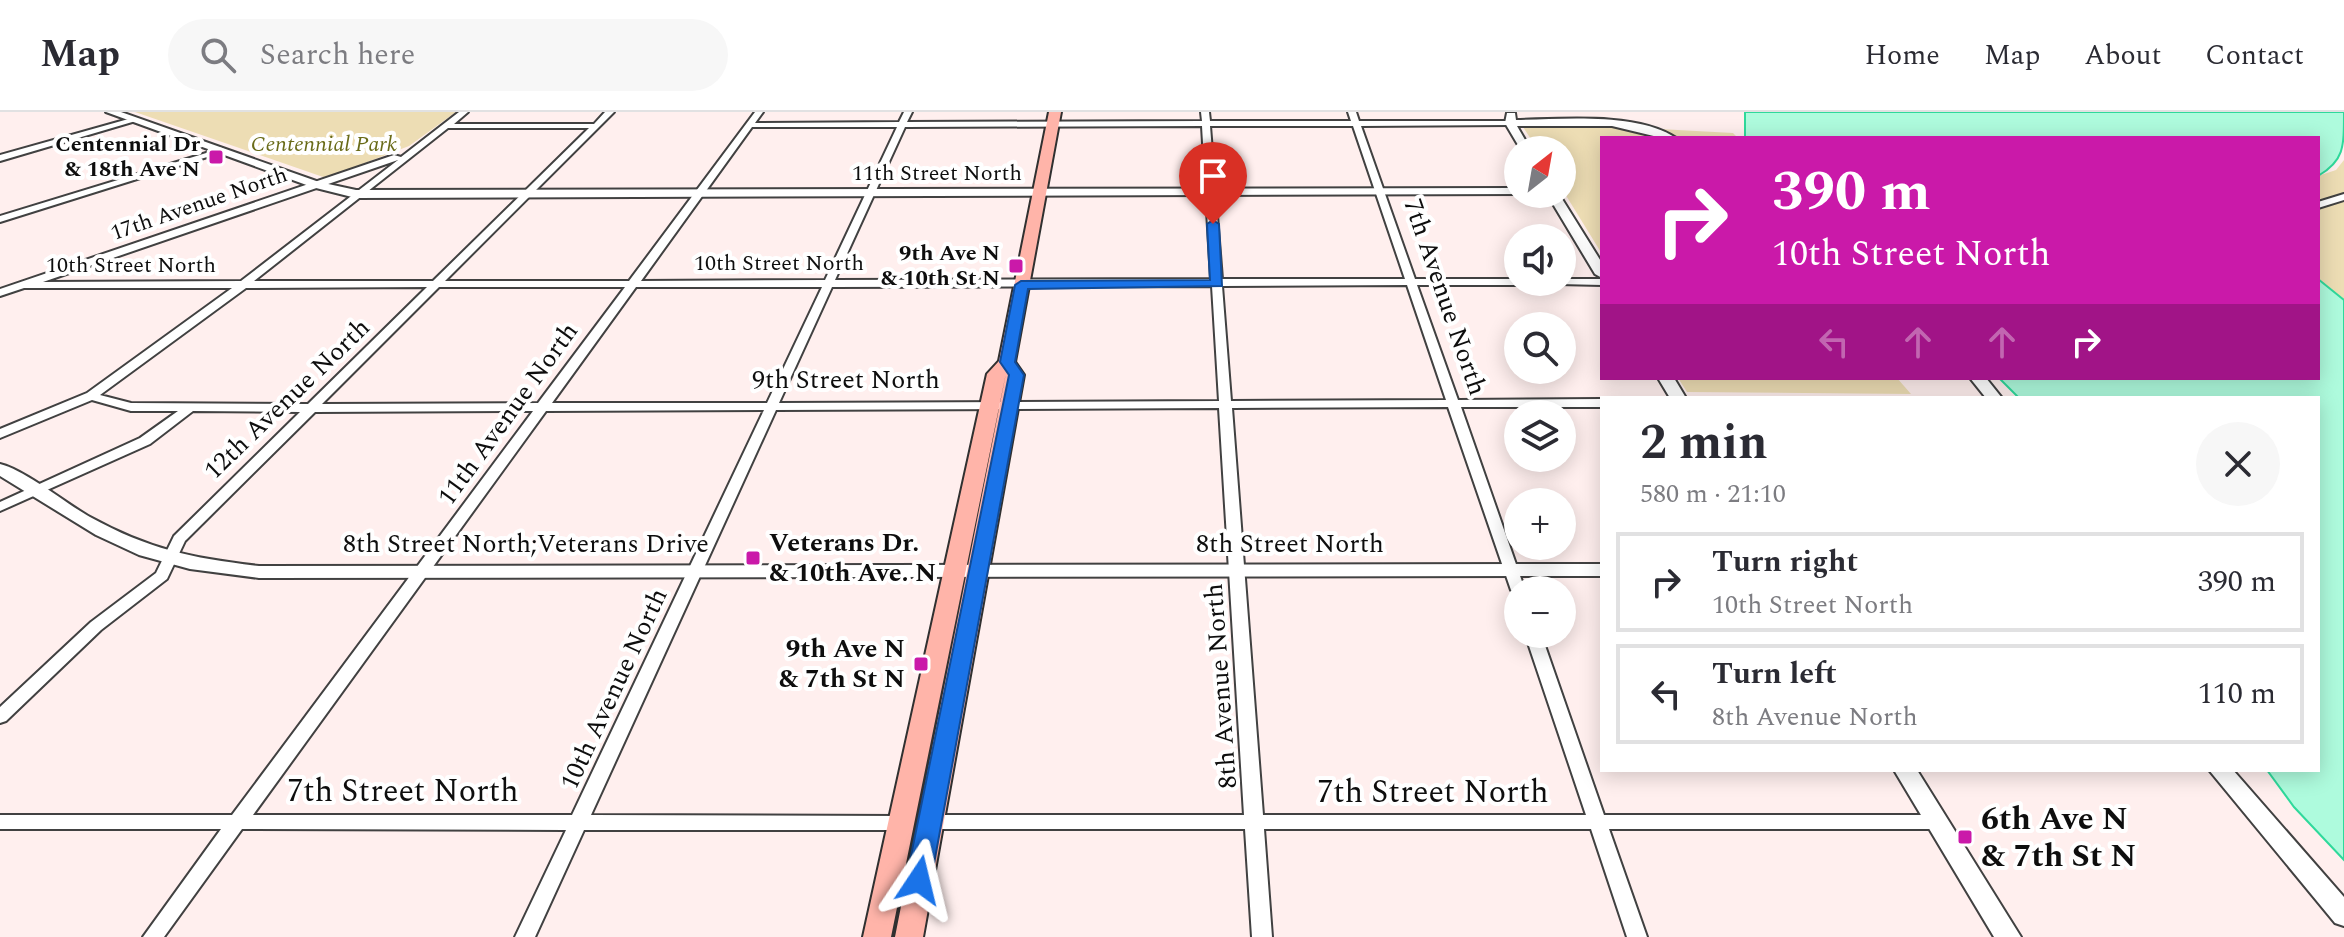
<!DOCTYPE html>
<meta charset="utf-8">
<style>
:root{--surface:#fff;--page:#f7f7f7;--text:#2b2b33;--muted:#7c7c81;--line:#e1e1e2}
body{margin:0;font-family:Spectral,serif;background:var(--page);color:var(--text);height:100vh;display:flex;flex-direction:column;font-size:30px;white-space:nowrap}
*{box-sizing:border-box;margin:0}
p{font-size:26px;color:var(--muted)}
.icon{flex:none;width:44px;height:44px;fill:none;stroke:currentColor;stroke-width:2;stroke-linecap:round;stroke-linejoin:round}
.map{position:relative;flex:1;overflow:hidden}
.details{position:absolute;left:1600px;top:284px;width:720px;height:376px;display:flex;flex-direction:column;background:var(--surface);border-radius:0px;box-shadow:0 4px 20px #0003}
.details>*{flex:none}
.guide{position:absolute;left:1600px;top:24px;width:720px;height:244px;border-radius:0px;box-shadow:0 4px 20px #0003;background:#ca19a9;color:#fff;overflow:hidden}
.needle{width:52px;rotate:31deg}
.tools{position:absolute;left:1504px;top:24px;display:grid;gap:16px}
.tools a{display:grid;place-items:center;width:72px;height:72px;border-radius:50%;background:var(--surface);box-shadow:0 4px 20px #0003;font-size:40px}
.pin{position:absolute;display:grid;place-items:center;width:68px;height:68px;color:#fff;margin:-82px -34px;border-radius:50% 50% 50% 0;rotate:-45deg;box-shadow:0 0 8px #0007}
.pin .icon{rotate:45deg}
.me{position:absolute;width:88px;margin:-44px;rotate:10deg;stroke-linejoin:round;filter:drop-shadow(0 0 6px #0008)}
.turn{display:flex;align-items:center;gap:28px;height:168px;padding:0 40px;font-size:36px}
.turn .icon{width:104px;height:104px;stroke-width:2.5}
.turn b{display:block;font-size:56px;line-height:68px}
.lanes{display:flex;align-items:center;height:76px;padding:0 40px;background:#0003;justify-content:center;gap:40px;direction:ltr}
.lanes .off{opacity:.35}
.round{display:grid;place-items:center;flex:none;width:84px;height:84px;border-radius:42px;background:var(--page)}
.summary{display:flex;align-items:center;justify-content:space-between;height:136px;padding:0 40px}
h1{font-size:48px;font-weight:700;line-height:60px}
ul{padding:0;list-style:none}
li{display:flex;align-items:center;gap:24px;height:100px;margin:0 16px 12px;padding:0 24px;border:4px solid var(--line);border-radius:0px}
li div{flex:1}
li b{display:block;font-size:30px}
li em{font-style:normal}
header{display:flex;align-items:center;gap:48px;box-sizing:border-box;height:112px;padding:0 40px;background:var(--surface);border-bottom:2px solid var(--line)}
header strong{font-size:38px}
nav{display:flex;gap:44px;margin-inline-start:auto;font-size:28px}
.search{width:560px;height:72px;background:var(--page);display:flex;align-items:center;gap:20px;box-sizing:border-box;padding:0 28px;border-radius:44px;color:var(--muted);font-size:30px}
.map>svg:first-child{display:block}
.green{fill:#edddb4}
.water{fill:#aefbdd;stroke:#2fd99b;stroke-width:2}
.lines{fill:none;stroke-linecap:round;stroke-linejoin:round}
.minor-casing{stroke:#414141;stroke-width:4}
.tertiary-casing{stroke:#414141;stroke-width:4}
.secondary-casing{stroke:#303030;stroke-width:4}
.minor{fill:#fff;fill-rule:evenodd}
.tertiary{fill:#fff;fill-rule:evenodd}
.secondary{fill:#ffb4a9;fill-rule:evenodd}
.route{fill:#1a73e8;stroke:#114b97;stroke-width:2}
.poi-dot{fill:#ca19a9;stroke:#fff;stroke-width:3}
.labels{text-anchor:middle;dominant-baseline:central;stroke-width:8;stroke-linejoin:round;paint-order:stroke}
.far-poi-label{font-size:22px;font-weight:bold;fill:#0e0e0e;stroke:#fff;text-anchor:end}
.far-park-label{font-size:22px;font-style:italic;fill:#696b18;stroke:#fff}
.far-street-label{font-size:22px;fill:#0e0e0e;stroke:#fff}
.street-label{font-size:26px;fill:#0e0e0e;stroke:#fff}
.poi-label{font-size:26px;font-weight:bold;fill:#0e0e0e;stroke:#fff;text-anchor:start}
.near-street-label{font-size:32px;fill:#0e0e0e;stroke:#fff}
.near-poi-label{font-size:32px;font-weight:bold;fill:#0e0e0e;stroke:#fff;text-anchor:start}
</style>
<header>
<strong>Map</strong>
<div class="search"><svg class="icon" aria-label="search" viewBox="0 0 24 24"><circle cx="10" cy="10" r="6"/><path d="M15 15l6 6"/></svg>Search here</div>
<nav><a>Home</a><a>Map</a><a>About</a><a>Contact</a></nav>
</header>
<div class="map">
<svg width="2344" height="825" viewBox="0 0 2344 825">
<rect width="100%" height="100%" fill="#ffefee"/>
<!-- green -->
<path class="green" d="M135,0H456L409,34L326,66Z
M1604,14L1733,21L1738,26H1602V142L1562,77V38H1538L1523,15Z
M2344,48V188L2318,167V64L2336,58Z
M1678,266H1897L1911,282L1687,280Z"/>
<!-- water -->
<path class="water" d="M1745,0H2344C2344,36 2344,49 2318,64V26H1745Z
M2318,167L2344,188V748L2294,695L2267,658H2318V286H2019L1999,266H2318Z"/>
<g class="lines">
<defs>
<path id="minor" d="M459,0H468L454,12H594L605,0H614L445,169H629L755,0H763L755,11L899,10L904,0H912L907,10L1202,9L1201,0H1209L1210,9H1351L1348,0H1356L1359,9H1513L1514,11L1510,13L1361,14L1415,167H1518V170H1539L1534,173H1417L1458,288L1602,287V295H1461L1525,478H1518V483L1511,478L1448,295L1232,296L1263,703H1586L1525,522H1541L1604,703H1937L1943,705L1946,710L1943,715L1937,717H1609L1647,825H1627L1591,717H1264L1272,825H1252L1245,717H929L923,715L920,710L923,705L929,703H1244L1219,296L776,298L591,703L902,704L908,706L911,711L908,716L902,718H584L535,825H515L566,718L242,717L164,825H143L221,717H0V703H232L533,299L315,300L185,429L167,467L101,518L6,609L0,611V595L91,510L156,461L174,424L300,300L193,299L150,332L0,399V390L140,326L178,299H131L92,288L0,326V317L87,281L232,176H24L0,184V177L394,43L401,45ZM1202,14L1211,167L835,168L905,15ZM1210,14H1353L1405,167H1222ZM752,15H897L825,168L641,169ZM448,16H589L433,169H254ZM398,48L241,169L43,170ZM1407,173L1446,288L1231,289L1222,174ZM1212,174L1219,289L779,291L832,175ZM427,175L308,292L131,291L100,283L246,176ZM439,175H625L538,291L322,292ZM636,175H822L767,291H552ZM764,298L572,703H253L546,299Z
M132,6L139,8L0,49V43Z
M216,38L223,40L0,110V104Z
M2344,82V88L2318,96V90Z
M1562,167H1602V173L1558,172L1557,170H1562Z"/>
<path id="tertiary" d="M106,0H121L319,70L356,78L1518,76V82H1523L356,86L312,75Z
M1507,1H1515L1516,8C1562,7 1638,0 1676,26H1662L1612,14H1517L1531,38H1521L1505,11Z
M1547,82H1559L1602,151V166L1595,162Z
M1658,266H1674L1686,286H1670Z
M1970,266H1986L2002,286H1986Z
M0,352C25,358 65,391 90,405C150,438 192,446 259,454L1602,452V464L259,466L190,457L139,443L96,423L0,364Z
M1894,658H1917L2021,825H1994Z
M2209,658H2233L2344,785V814L2335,811Z"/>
<path id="secondary" d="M1049,0H1061L1015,250L1024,263L923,825H895L1006,261L891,825H863L987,262L999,249Z"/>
</defs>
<!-- minor casing -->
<use href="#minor" class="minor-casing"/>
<!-- tertiary casing -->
<use href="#tertiary" class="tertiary-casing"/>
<!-- secondary casing -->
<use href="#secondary" class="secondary-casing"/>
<!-- minor -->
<use href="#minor" class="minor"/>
<!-- tertiary -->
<use href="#tertiary" class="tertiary"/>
<!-- secondary -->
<use href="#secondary" class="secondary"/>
</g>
<!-- route -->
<path class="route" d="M1213,108L1219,112L1222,174L1028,177L1015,250L1024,263L931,768L928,775L919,778L910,775L906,768L1009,263L1000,250L1015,173L1021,169L1210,168L1207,112Z"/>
<!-- markers -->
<g class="poi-dot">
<rect x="208" y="37" width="16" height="16" rx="4"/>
<rect x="1008" y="146" width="16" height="16" rx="4"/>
<rect x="745" y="438" width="16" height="16" rx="4"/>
<rect x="913" y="544" width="16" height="16" rx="4"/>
<rect x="1957" y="717" width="16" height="16" rx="4"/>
</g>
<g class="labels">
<!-- far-poi labels -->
<g class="far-poi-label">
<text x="200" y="32">Centennial Dr<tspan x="200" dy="25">&amp; 18th Ave N</tspan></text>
<text x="1000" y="141">9th Ave N<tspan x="1000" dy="25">&amp; 10th St N</tspan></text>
</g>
<!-- far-park labels -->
<g class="far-park-label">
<text x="324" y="32">Centennial Park</text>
</g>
<!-- far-street labels -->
<g class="far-street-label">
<text x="937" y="61">11th Street North</text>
<text transform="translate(199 92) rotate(-19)">17th Avenue North</text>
<text x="779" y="151">10th Street North</text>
<text x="131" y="153">10th Street North</text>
</g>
<!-- street labels -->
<g class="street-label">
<text transform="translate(1445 185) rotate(71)">7th Avenue North</text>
<text x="846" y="268">9th Street North</text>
<text transform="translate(287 287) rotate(-44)">12th Avenue North</text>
<text transform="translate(508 302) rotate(-54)">11th Avenue North</text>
<text x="526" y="432">8th Street North;Veterans Drive</text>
<text x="1290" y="432">8th Street North</text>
<text transform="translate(1221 574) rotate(-94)">8th Avenue North</text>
<text transform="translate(614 577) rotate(-65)">10th Avenue North</text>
</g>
<!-- poi labels -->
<g class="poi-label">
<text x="769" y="431">Veterans Dr.<tspan x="769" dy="30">&amp; 10th Ave. N</tspan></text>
<text x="905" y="537" text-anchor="end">9th Ave N<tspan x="905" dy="30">&amp; 7th St N</tspan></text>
</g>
<!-- near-street labels -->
<g class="near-street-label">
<text x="403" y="679">7th Street North</text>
<text x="1433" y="680">7th Street North</text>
</g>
<!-- near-poi labels -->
<g class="near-poi-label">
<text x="1981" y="707">6th Ave N<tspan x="1981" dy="37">&amp; 7th St N</tspan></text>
</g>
</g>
</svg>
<div class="tools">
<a><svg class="needle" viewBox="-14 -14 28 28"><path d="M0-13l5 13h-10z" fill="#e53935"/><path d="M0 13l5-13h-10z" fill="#7c7c81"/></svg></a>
<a><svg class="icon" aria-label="sound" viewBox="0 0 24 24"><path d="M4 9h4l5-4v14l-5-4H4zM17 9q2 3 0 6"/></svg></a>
<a><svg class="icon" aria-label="search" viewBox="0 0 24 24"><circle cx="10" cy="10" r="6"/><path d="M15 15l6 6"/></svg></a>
<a><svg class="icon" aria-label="layers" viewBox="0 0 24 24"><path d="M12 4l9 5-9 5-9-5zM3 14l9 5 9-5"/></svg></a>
<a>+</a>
<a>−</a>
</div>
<div class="pin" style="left:1213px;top:112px;background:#d93025"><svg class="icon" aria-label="arrive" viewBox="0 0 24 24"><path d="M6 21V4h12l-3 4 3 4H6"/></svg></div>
<svg class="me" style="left:919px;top:768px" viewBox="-20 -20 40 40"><path d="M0-17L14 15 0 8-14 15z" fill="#1a73e8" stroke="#fff" stroke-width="4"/></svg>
<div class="guide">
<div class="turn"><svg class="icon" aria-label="right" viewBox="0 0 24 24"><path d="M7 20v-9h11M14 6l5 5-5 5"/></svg><div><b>390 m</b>10th Street North</div></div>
<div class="lanes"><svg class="icon off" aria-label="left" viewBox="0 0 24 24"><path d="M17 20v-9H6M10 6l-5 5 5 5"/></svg><svg class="icon off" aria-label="ahead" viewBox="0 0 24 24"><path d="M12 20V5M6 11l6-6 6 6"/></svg><svg class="icon off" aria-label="ahead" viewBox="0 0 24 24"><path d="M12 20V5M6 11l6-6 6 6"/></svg><svg class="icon" aria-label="right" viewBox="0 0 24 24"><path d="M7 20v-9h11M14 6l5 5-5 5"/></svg></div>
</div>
<section class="details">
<div class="summary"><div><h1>2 min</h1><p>580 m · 21:10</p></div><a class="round"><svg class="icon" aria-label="close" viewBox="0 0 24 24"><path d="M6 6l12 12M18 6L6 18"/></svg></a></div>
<ul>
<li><svg class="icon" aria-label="right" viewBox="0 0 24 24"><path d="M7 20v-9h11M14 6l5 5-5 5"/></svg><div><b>Turn right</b><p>10th Street North</p></div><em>390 m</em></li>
<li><svg class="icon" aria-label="left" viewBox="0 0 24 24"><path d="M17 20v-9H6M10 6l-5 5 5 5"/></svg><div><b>Turn left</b><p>8th Avenue North</p></div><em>110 m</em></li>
</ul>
</section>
</div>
